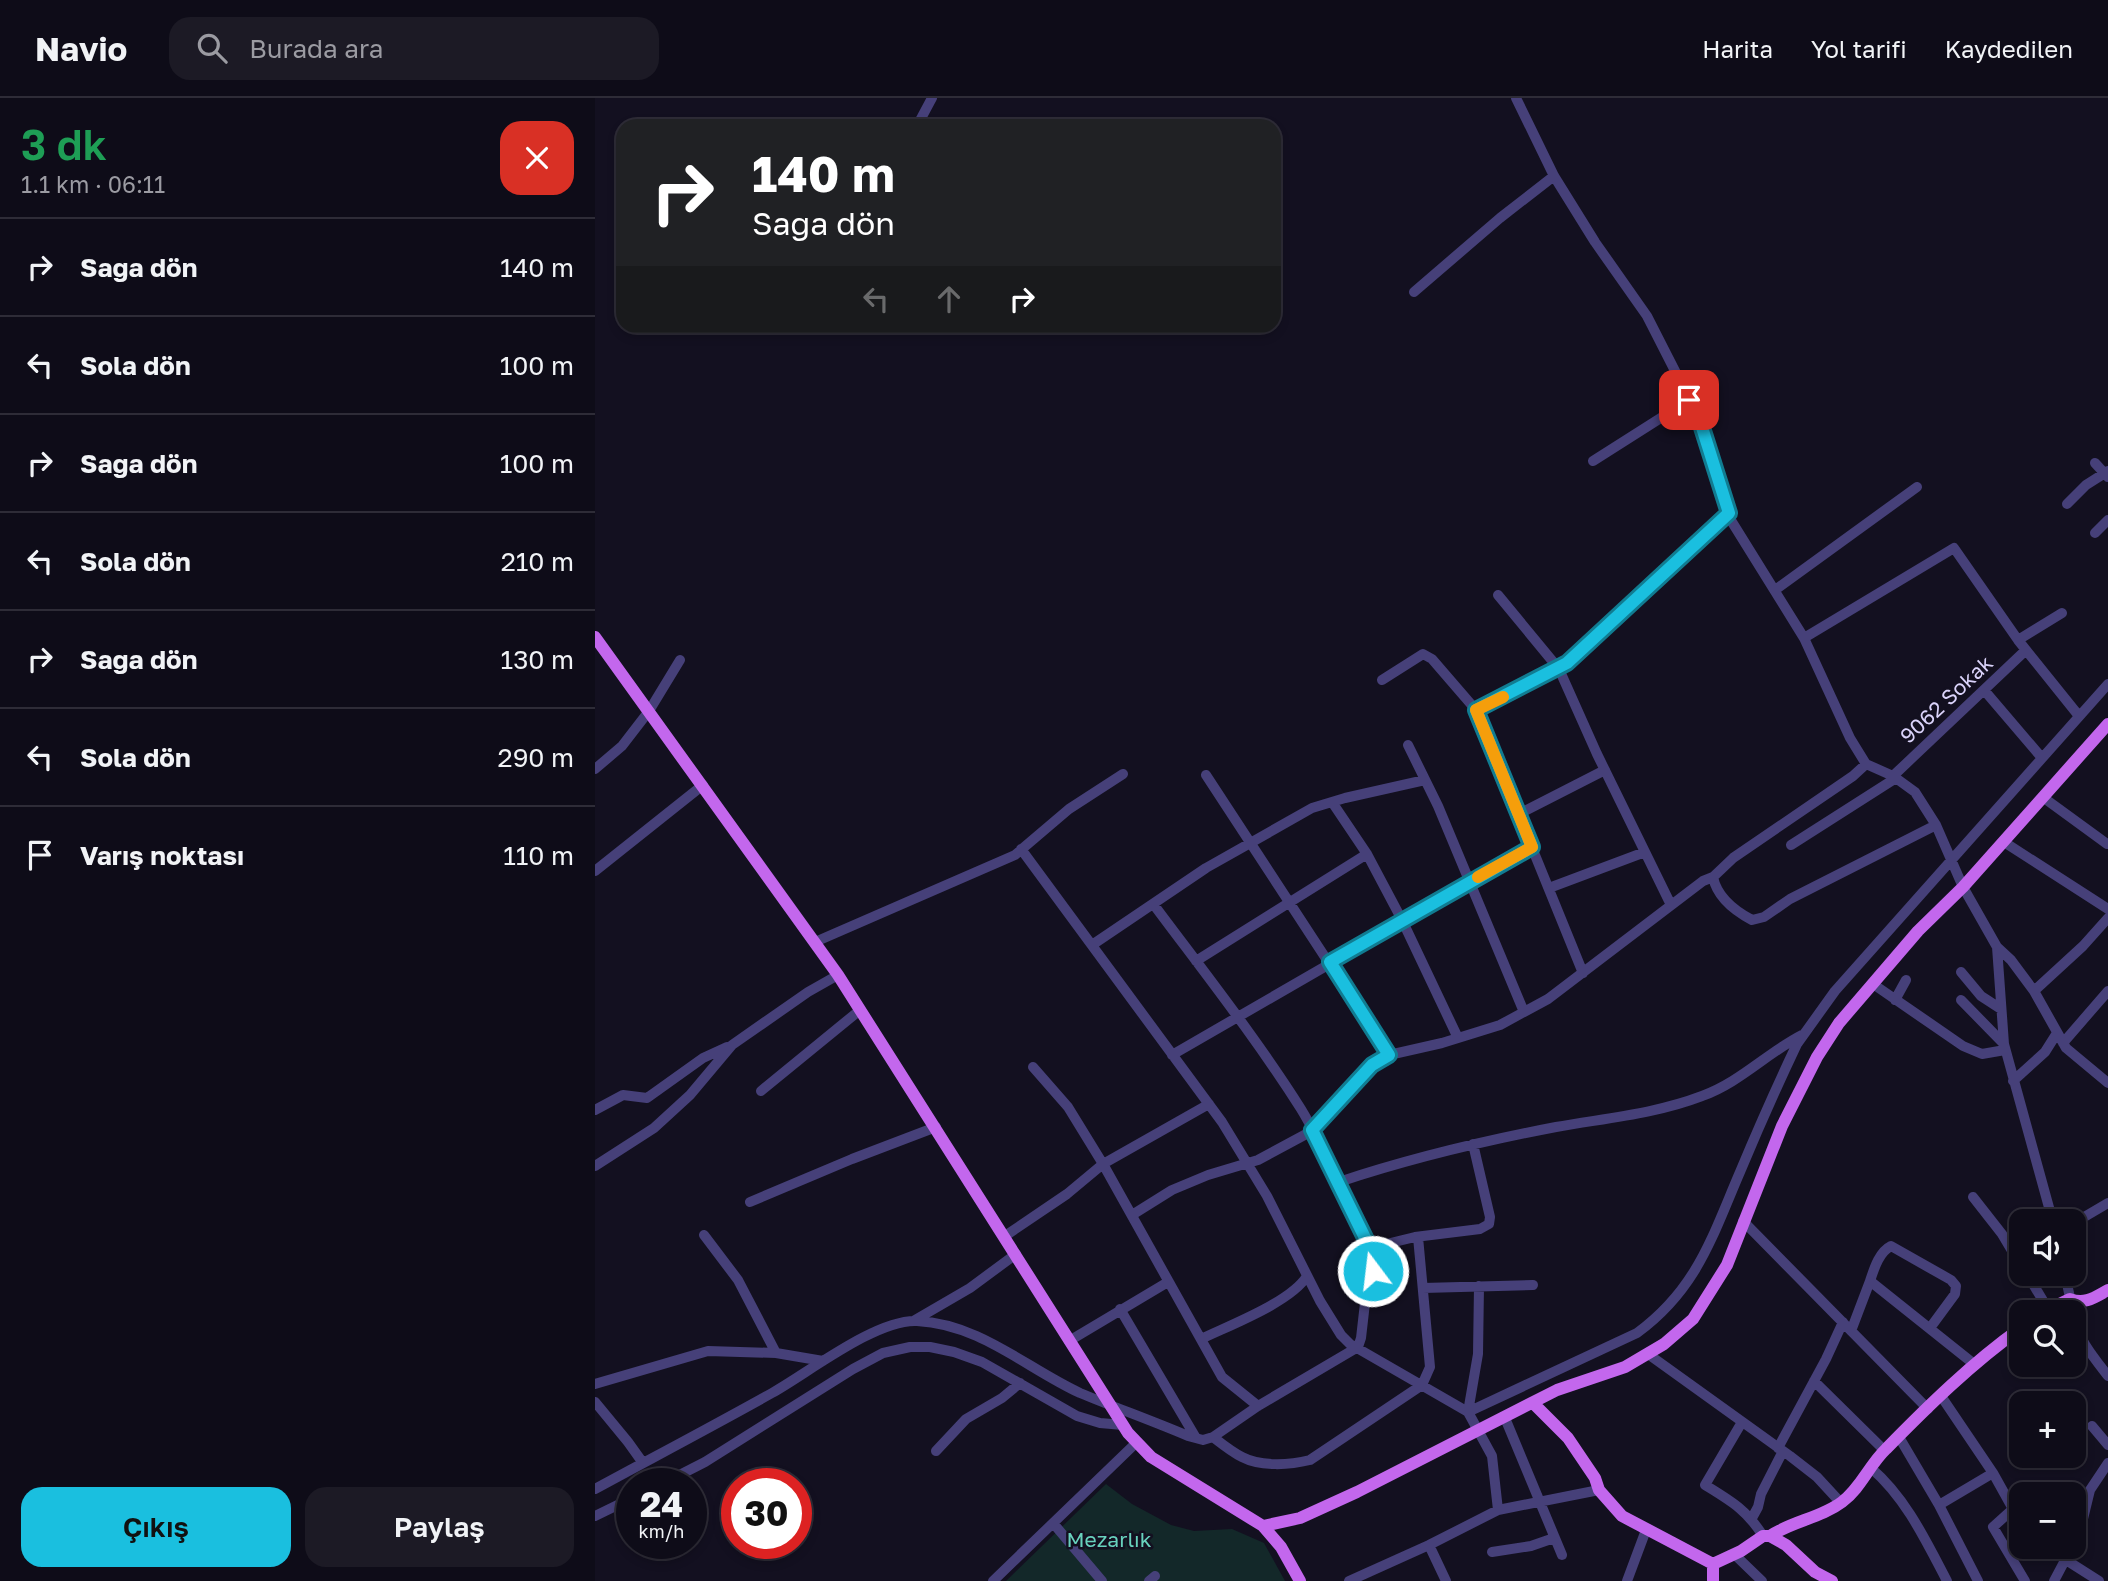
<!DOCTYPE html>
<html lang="tr">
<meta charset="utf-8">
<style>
:root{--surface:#0e0c18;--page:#1c1a25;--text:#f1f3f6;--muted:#9b9ba2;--line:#2e2c37;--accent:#1abfdf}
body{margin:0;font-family:"Golos Text",sans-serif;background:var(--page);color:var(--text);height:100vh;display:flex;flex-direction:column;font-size:26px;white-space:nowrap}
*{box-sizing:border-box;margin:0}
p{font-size:23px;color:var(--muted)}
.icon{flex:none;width:38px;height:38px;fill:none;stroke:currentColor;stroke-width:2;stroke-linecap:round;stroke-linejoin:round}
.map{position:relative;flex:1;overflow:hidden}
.sheet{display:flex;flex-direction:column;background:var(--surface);width:595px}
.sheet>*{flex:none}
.banner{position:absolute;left:21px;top:21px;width:665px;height:214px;border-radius:21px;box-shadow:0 4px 10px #0003,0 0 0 2px var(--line);background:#202124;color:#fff;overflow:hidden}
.controls{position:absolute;left:1414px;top:1111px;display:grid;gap:14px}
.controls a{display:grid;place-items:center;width:77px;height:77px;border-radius:14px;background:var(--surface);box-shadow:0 4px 10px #0003,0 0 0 2px var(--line);font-size:35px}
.speed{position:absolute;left:21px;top:1370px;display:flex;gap:14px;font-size:35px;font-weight:700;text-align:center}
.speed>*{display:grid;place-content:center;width:91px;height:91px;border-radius:50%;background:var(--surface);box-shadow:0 4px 10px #0003,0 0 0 2px var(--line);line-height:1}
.speed small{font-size:18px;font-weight:400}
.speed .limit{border:10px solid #d22;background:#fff;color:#111}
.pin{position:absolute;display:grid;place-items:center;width:60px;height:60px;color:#fff;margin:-30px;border-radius:14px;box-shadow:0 4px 10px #0006}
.me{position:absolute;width:77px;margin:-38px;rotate:345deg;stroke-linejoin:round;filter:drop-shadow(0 0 5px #0008)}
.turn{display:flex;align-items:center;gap:24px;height:147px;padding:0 21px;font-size:32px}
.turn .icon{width:91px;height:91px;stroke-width:2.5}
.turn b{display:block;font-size:49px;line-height:60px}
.lanes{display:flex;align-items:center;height:66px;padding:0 21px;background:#0003;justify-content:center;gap:35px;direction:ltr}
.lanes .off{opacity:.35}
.round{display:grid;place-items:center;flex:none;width:74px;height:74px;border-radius:21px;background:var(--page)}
.summary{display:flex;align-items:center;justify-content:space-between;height:119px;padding:0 21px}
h1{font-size:42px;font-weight:600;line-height:52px;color:#1e9e55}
.button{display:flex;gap:14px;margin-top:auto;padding:14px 21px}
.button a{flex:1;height:80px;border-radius:21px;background:var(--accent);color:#111;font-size:28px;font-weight:600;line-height:80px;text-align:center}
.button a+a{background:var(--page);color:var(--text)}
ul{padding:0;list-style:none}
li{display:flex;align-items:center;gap:21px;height:98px;padding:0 21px;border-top:2px solid var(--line)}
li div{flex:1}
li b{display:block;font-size:26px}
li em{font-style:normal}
header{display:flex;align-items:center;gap:42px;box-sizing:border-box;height:98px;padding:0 35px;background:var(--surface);border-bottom:2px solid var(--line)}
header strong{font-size:33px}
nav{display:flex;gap:38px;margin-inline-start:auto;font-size:24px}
.search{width:490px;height:63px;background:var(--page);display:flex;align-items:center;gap:18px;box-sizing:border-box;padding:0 24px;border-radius:21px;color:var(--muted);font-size:26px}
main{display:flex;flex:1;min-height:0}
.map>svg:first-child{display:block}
.green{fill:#132829}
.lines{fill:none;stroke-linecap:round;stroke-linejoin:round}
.minor{stroke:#464079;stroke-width:10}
.major{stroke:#c367ed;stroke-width:12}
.route-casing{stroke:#117c91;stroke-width:18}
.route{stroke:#1abfdf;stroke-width:12}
.slow{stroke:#f59e0b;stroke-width:12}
.labels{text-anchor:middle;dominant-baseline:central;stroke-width:5;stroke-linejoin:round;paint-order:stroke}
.street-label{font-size:21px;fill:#dad3fa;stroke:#131020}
.park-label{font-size:21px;fill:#68d1bd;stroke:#131020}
</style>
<header>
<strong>Navio</strong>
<div class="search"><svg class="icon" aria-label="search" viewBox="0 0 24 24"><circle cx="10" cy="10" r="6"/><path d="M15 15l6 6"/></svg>Burada ara</div>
<nav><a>Harita</a><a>Yol tarifi</a><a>Kaydedilen</a></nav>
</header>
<main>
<section class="sheet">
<div class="summary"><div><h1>3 dk</h1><p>1.1 km · 06:11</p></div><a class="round" style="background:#d93025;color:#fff"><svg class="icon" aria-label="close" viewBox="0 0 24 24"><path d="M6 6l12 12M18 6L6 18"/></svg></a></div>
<ul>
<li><svg class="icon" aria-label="right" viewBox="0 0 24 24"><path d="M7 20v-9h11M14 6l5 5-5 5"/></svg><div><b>Sağa dön</b></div><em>140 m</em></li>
<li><svg class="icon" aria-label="left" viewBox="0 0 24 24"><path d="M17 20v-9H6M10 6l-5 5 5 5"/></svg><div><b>Sola dön</b></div><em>100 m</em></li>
<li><svg class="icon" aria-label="right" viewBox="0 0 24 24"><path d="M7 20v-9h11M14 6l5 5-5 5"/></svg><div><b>Sağa dön</b></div><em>100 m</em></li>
<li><svg class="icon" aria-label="left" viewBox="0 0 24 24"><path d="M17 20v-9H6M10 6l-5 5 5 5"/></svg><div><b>Sola dön</b></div><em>210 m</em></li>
<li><svg class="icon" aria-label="right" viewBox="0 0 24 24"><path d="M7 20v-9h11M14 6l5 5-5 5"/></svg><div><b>Sağa dön</b></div><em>130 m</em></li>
<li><svg class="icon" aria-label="left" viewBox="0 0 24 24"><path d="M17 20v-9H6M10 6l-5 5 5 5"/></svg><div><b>Sola dön</b></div><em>290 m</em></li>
<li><svg class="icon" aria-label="arrive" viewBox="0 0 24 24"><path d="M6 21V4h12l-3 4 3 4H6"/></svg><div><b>Varış noktası</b></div><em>110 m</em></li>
</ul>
<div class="button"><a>Çıkış</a><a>Paylaş</a></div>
</section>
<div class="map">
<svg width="1513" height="1483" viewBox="0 0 1513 1483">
<rect width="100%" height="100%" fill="#131020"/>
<!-- green -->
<path class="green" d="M511,1386L537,1406L576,1427L599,1433L637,1431L669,1445L690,1483H411Z"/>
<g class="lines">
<!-- minor -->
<path class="minor" d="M921,0L959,78L1000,144L1052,218L1104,320L1137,424L1209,540L1255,640L1271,666L1298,678L1320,694L1341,727L1368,789L1402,849L1409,946L1458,1124
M322,28L337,0
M819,194L905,120L959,78
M998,363L1094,302
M1500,365L1513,379
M1472,406L1491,387L1513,373
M1500,435L1513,422
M1180,492L1322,389
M903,497L964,571L1002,656L1076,807
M1209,540L1359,450L1423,542L1484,618
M1423,542L1467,515
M787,582L828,556L837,561L881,612L988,875
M1389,592L1447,660
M881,612L972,565L1134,415
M813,647L843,708L929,914
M1271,666L1258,678L1138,760L1118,779C1122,799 1140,813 1157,822L1169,819L1195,801L1341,727
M0,671L27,648L54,613L85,562
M611,677L794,957
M1298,678L1431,552
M1449,700L1512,746
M737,704L772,756L807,822L863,940
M924,716L1010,672
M1409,744L1513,811
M1196,747L1301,680
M426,751L627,1024L672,1098L725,1203L746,1237L755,1246L873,1314L897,1358L903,1412
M0,773L108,687
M954,790L1050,754
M220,844L420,757L474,711L528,676
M497,847L611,770L717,710L750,700L830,682
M1402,849L1416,862L1439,893L1471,950L1513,985
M601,863L772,756
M1366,874L1386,898L1406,911
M1278,886L1368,948L1387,956L1410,952
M1439,893L1488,848L1513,820
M1300,902L1311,882
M1366,902L1409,946
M1468,945L1513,893
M577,957L937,749
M438,969L473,1009L508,1066L627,1279L663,1308
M1418,983L1450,954L1462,935
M166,993L265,912
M0,1012L28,997L52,1000L108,960L132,949
M0,1068L59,1030L95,997L137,947L213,894L243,877
M744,1084C816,1060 888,1043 961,1029C1011,1020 1060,1016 1107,998C1144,985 1172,955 1207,937
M1378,1099L1407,1136L1426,1168
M155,1104L257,1061L341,1029
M537,1117L577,1092L613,1077L663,1062L715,1034L777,967L794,957L847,945L905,927L953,901L1108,783L1118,779
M1148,1123L1333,1311
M1479,1125L1513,1105
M109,1137L143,1182L181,1255
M410,1138L472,1096L508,1066L614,1006
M775,1150L820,1139L885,1131L894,1126L895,1119L878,1046
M1432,1176L1453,1211
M1470,1176L1478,1214
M828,1190L938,1187
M525,1211L601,1340
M1479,1220C1483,1241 1500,1261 1513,1278
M320,1222L375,1190L421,1156
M1335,1230L1360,1196L1361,1188L1356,1182L1296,1148C1284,1154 1279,1171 1275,1183L1379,1266
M1256,1233L1275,1183
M606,1241C635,1227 696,1204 712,1178
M474,1243L573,1184
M1053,1256L1195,1358L1222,1379L1246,1405
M1219,1283L1289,1352
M0,1286L113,1253L181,1255L228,1263
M1346,1298L1398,1375L1418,1411L1398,1429L1430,1483
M0,1304L33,1344L48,1365
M873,1314L1042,1235C1102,1191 1117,1139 1145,1074C1163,1031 1182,988 1202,946L1240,893L1513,586
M873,1314L883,1256L884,1188
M910,1320L967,1457
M1147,1324L1110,1387C1136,1403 1152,1412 1168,1438
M1497,1328L1513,1347
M618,1339C627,1346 637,1354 647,1359C666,1369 695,1367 715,1362L827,1287L835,1269L823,1139
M1304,1339L1344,1407L1383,1483
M1183,1350L1231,1261L1248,1224
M341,1353L371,1321L407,1300L425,1285
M1276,1370C1311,1400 1331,1443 1352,1483
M67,1386L110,1364L258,1271L288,1255L315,1249H335L359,1254L387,1264L482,1318L505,1325L528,1327
M0,1391C59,1359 118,1328 177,1295C213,1275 281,1221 322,1223C385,1226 431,1270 485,1295C521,1310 558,1323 593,1338L608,1342L618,1339L663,1308L763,1249L766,1240L770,1205L780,1163L775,1150C750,1105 733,1055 706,1011C661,940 609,874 559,807
M1344,1407L1398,1375
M0,1418L37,1400
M1157,1420L1163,1409L1166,1396L1188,1353
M458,1425L507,1483
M1479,1445L1486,1429L1495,1392L1513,1365
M834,1447L851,1483
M897,1454L936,1448L959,1440
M1139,1456L1167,1483
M1471,1462L1504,1483
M398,1483L542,1344
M554,1483L560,1478
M754,1483L834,1447L903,1412L1004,1392
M1032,1483L1051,1432
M1459,1483L1477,1449"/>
<!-- major -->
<path class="major" d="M0,539L243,877L533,1335L556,1359L668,1428L686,1449L705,1483
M1448,1214L1475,1201C1490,1207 1500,1199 1513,1192
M938,1305L973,1340L1000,1380L1004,1392L1027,1418L1118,1466L1146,1453L1168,1438H1175L1191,1447L1220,1474L1237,1483
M668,1428L705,1420L762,1394L962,1292L1030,1269L1069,1246L1098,1221L1132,1167L1187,1028L1222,959L1244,925L1323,833L1368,789L1513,626
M1175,1438C1197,1423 1226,1420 1247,1404C1266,1390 1274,1367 1291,1351C1333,1308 1377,1265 1426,1230
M1118,1483V1466"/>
</g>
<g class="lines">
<defs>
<path id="route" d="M778,1173L780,1163L775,1150L717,1032L777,967L794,957L735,864L937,749L881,612L972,565L1134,415L1104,320L1094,302"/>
</defs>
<!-- route casing -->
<use href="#route" class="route-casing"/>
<!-- route -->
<use href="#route" class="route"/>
<!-- slow -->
<path class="slow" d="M883,779L937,749L881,612L908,599"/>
</g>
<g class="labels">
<!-- street labels -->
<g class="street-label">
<text transform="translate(1351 601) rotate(-43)">9062 Sokak</text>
</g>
<!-- park labels -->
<g class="park-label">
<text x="514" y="1441">Mezarlık</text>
</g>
</g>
</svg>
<div class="controls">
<a><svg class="icon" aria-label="sound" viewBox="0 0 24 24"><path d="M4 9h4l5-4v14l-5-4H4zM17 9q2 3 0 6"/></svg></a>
<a><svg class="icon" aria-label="search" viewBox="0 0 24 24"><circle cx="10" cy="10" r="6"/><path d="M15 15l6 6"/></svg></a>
<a>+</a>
<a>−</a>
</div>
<div class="speed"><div>24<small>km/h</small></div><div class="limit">30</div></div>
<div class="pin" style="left:1094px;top:302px;background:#d93025"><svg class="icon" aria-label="arrive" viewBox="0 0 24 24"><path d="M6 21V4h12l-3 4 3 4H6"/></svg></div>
<svg class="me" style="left:778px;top:1173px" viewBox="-20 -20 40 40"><circle r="17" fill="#1abfdf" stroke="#fff" stroke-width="3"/><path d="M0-11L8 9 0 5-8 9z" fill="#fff"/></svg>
<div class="banner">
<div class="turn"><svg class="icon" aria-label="right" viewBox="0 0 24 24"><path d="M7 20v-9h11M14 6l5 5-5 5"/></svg><div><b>140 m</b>Sağa dön</div></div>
<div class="lanes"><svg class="icon off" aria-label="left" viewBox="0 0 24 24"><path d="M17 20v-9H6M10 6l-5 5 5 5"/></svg><svg class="icon off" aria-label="ahead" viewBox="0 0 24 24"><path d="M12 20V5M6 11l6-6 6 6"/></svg><svg class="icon" aria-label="right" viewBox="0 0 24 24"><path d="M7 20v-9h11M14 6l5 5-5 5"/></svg></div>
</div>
</div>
</main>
